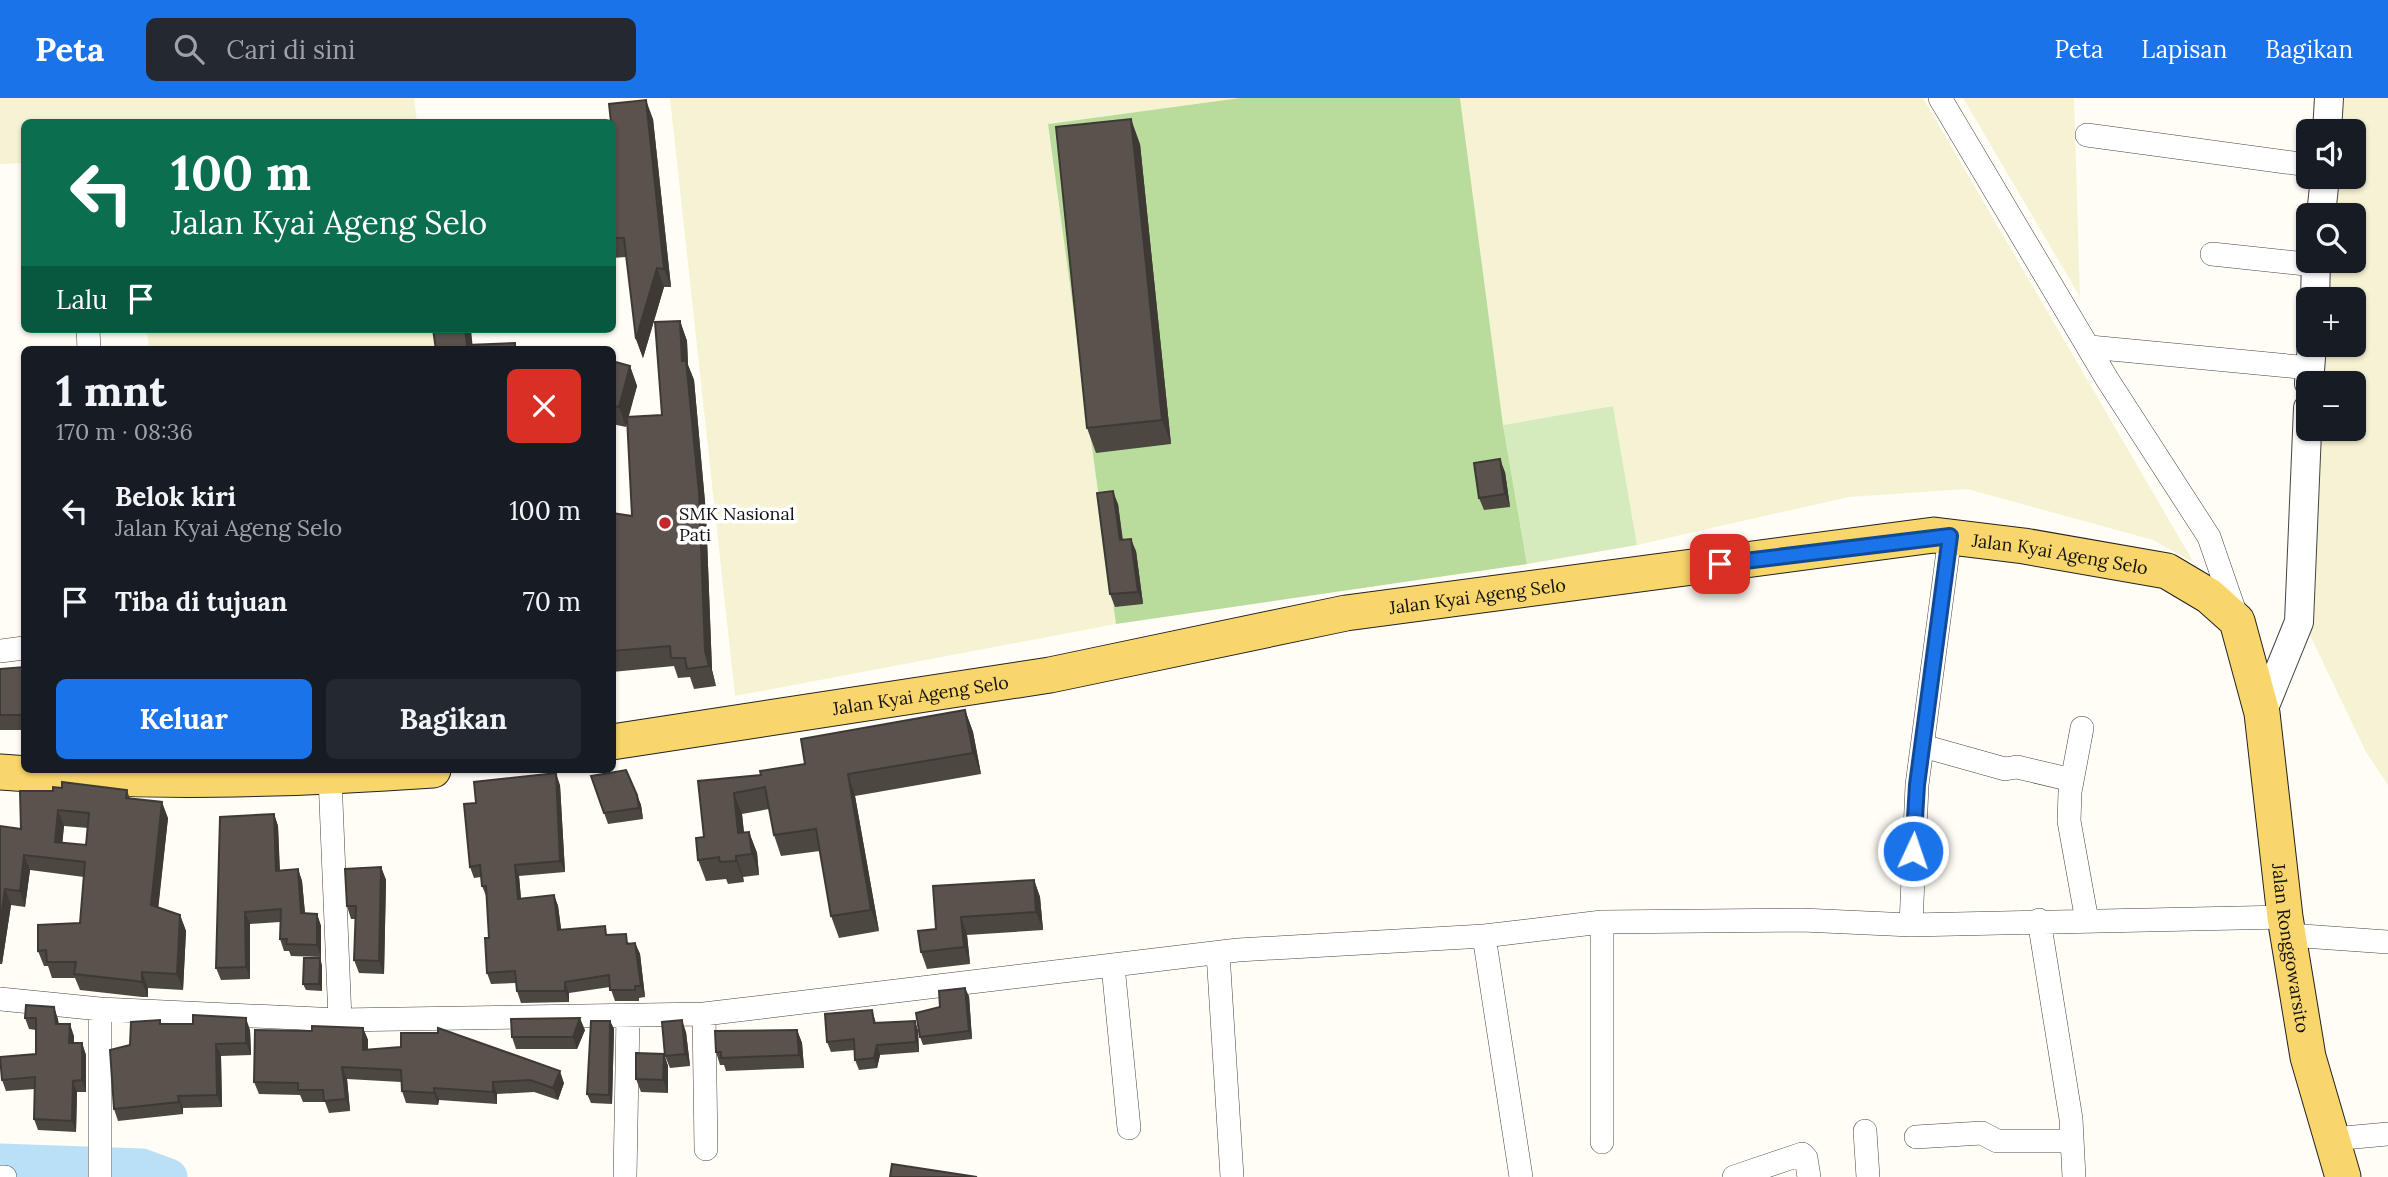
<!DOCTYPE html>
<html lang="id">
<meta charset="utf-8">
<style>
:root{--surface:#171b24;--page:#242831;--text:#f1f3f6;--muted:#9ea1a6;--accent:#1a73e8}
body{margin:0;font-family:Lora,serif;background:var(--page);color:var(--text);height:100vh;display:flex;flex-direction:column;font-size:26px;white-space:nowrap}
*{box-sizing:border-box;margin:0}
p{font-size:23px;color:var(--muted)}
.icon{flex:none;width:38px;height:38px;fill:none;stroke:currentColor;stroke-width:2;stroke-linecap:round;stroke-linejoin:round}
.map{position:relative;flex:1;overflow:hidden}
.sheet{position:absolute;left:21px;top:248px;width:595px;height:427px;display:flex;flex-direction:column;background:var(--surface);border-radius:10px;box-shadow:0 2px 5px #0004}
.sheet>*{flex:none}
.top-card{position:absolute;left:21px;top:21px;width:595px;height:214px;border-radius:10px;box-shadow:0 2px 5px #0004;background:#0b6e4f;color:#fff;overflow:hidden}
.fabs{position:absolute;left:2296px;top:21px;display:grid;gap:14px}
.fabs a{display:grid;place-items:center;width:70px;height:70px;border-radius:10px;background:var(--surface);box-shadow:0 2px 5px #0004;font-size:35px}
.pin{position:absolute;display:grid;place-items:center;width:60px;height:60px;color:#fff;margin:-30px;border-radius:14px;box-shadow:0 4px 10px #0006}
.me{position:absolute;width:77px;margin:-38px;rotate:3deg;stroke-linejoin:round;filter:drop-shadow(0 0 5px #0008)}
.turn{display:flex;align-items:center;gap:24px;height:147px;padding:0 35px;font-size:32px}
.turn .icon{width:91px;height:91px;stroke-width:2.5}
.turn b{display:block;font-size:49px;line-height:60px}
.then{display:flex;align-items:center;height:66px;padding:0 35px;background:#0003;gap:14px;font-size:26px}
.round{display:grid;place-items:center;flex:none;width:74px;height:74px;border-radius:10px;background:var(--page)}
.headline{display:flex;align-items:center;justify-content:space-between;height:119px;padding:0 35px}
h1{font-size:42px;font-weight:800;line-height:52px}
.action{display:flex;gap:14px;margin-top:auto;padding:14px 35px}
.action a{flex:1;height:80px;border-radius:10px;background:var(--accent);color:#fff;font-size:28px;font-weight:800;line-height:80px;text-align:center}
.action a+a{background:var(--page);color:var(--text)}
ul{padding:0;list-style:none}
li{display:flex;align-items:center;gap:21px;height:91px;padding:0 35px}
li div{flex:1}
li b{display:block;font-size:26px}
li em{font-style:normal}
header{display:flex;align-items:center;gap:42px;box-sizing:border-box;height:98px;padding:0 35px;background:var(--accent);color:#fff}
header strong{font-size:33px}
nav{display:flex;gap:38px;margin-inline-start:auto;font-size:24px}
.search{width:490px;height:63px;background:var(--page);display:flex;align-items:center;gap:18px;box-sizing:border-box;padding:0 24px;border-radius:10px;color:var(--muted);font-size:26px}
.map>svg:first-child{display:block}
.farmland{fill:#f6f3d4}
.green{fill:#d5ebbd}
.forest{fill:#b9dc9c}
.lines{fill:none;stroke-linecap:round;stroke-linejoin:round}
.river{stroke:#b9e0f7;stroke-width:37}
.minor-casing{stroke:#444;stroke-width:24}
.tertiary-casing{stroke:#444;stroke-width:30}
.primary-casing{stroke:#222;stroke-width:37}
.minor{stroke:#fff;stroke-width:23}
.tertiary{stroke:#fff;stroke-width:28}
.primary{stroke:#f9d66b;stroke-width:35}
.wall{fill:#4d4742;fill-rule:evenodd}
.shaded-wall{fill:#3f3936}
.building{fill:#5a524d;stroke:#3f3936;stroke-width:2;fill-rule:evenodd}
.route-casing{stroke:#114b97;stroke-width:18}
.route{stroke:#1a73e8;stroke-width:12}
.poi-dot{fill:#c4262e;stroke:#fff;stroke-width:2.5}
.labels{text-anchor:middle;dominant-baseline:central;stroke-width:7;stroke-linejoin:round;paint-order:stroke}
.poi-label{font-size:18px;fill:#111;stroke:#fff;text-anchor:start}
.street-label{font-size:18px;fill:#111;stroke:#fff}
</style>
<header>
<strong>Peta</strong>
<div class="search"><svg class="icon" aria-label="search" viewBox="0 0 24 24"><circle cx="10" cy="10" r="6"/><path d="M15 15l6 6"/></svg>Cari di sini</div>
<nav><a>Peta</a><a>Lapisan</a><a>Bagikan</a></nav>
</header>
<div class="map">
<svg width="2388" height="1079" viewBox="0 0 2388 1079">
<rect width="100%" height="100%" fill="#fffdf5"/>
<!-- farmland -->
<path class="farmland" d="M0,0H414L417,24H24V65L0,66Z
M670,0H1240L1048,26L1116,526L735,598Z
M1460,0H1923L2194,465L2153,442L1967,391L1849,399L1637,447L1613,308L1503,327Z
M1963,0H2074L2080,199Z
M2340,0H2388V687L2366,654L2307,531L2320,331H2354V285H2322L2325,247H2354V201H2328L2330,163H2354V117H2333L2335,79H2354V33H2338Z
M147,231H439L441,252H149Z"/>
<!-- green -->
<path class="green" d="M1613,308L1637,447L1527,466L1503,327Z"/>
<!-- forest -->
<path class="forest" d="M1240,0H1460L1503,327L1527,466L1116,526L1048,26Z"/>
<g class="lines">
<!-- river -->
<path class="river" d="M0,1064L142,1069L169,1079"/>
<defs>
<path id="minor" d="M1940,0L2107,281L2209,439L2237,520
M2087,37L2308,67
M2212,156L2315,167
M88,231L89,252
M2090,249L2310,270
M0,553L24,550
M2082,630L2070,694L2069,723L2087,823
M1923,648L2005,671L2017,669L2072,682
M330,679L340,922
M2039,822L2071,1021L2074,1079
M1911,827L1917,687L1950,438
M2289,837L2388,844
M1484,838L1521,1079
M1218,855L1232,1079
M1113,868L1129,1030
M0,901L100,911L340,922L704,916L1238,852L1484,838L1602,824L1802,822L1911,827L2285,819
M100,911V1079
M704,916L706,1051
M1865,1033L1868,1079
M1916,1039L1982,1035L1997,1043H2072
M2333,1041L2388,1036
M1602,1044V824
M0,1079H5
M625,1079L628,917
M1734,1079L1802,1056L1806,1060L1809,1079"/>
<path id="tertiary" d="M2327,33L2329,0
M2321,117L2325,79
M2315,201L2316,163
M2309,285L2312,247
M2262,615L2299,524L2308,310"/>
<g id="primary">
<path id="s1" d="M612,644L1050,577L1346,515L1934,437L2024,448L2167,473L2209,498L2237,523L2262,615L2285,819L2308,959L2343,1079"/>
<path d="M0,674C145,686 288,682 433,672"/>
</g>
</defs>
<!-- minor casing -->
<use href="#minor" class="minor-casing"/>
<!-- tertiary casing -->
<use href="#tertiary" class="tertiary-casing"/>
<!-- primary casing -->
<use href="#primary" class="primary-casing"/>
<!-- minor -->
<use href="#minor" class="minor"/>
<!-- tertiary -->
<use href="#tertiary" class="tertiary"/>
<!-- primary -->
<use href="#primary" class="primary"/>
</g>
<!-- wall -->
<path class="wall" d="M653,21L671,189H664L643,260L636,241L626,159L612,160V24Z
M1140,46L1171,346L1096,355L1087,330Z
M680,223L687,243L688,267L694,282L706,415L712,572L716,588L694,591L690,579L678,580L674,568L612,574V415L632,418L627,324L626,329L612,326V263L630,268L637,288L628,319L662,317Z
M1505,374L1510,409L1484,412L1479,400Z
M1118,406L1123,442L1136,453L1143,506L1115,509L1110,496Z
M24,569V632H0V571Z
M965,612L973,634L981,676L855,698L879,833L839,840L831,818L820,753L781,758L774,737L769,711L742,716L744,734H749L757,755L759,777L743,779L744,784L728,786L726,781L706,783L698,762L704,739L698,683L761,677L805,666Z
M591,678L637,697L641,707L643,721L608,726Z
M560,687L565,774L519,778L521,801L554,797L558,808L561,832L608,837L630,845H635L640,856L645,899L639,900V903H615L610,889L569,895V904L521,905L517,893L516,885L491,886L487,875L489,840L487,800L482,788L481,779L474,780L470,769L476,705Z
M127,692L130,701L168,720L158,809L180,817L186,833L183,892L148,890V899H142L80,892L75,880H52L48,868H44L38,853L80,825L84,779L30,772L25,809L11,807L2,866H0V728L21,731L20,693ZM64,728L88,730L86,747L62,745Z
M274,716L278,728L280,772L298,771L302,783L305,815L317,816L321,828V859L291,858L289,853H284L280,841V824L250,826V881L221,882L216,870Z
M381,769L386,782L384,876L359,875L354,862L356,821H351L347,808Z
M1034,782L1040,799L1043,832L967,837L970,866L927,871L921,854L936,831Z
M322,867V893L306,892L303,886Z
M969,898L972,941L923,947L920,939L940,909Z
M54,909L59,926L74,938V945H82L86,957V994H77L76,1034L38,1032L34,1021L35,991L6,993L2,982L36,956V932L29,931L25,920Z
M872,912L876,925L915,923L918,933L919,954L880,957L877,970L859,972L855,962V952L831,954L827,944Z
M160,922L161,926L250,932L251,957L221,958L222,1009L183,1010V1016L118,1023L114,1011Z
M610,923L614,931L612,1006L591,1005L587,996Z
M363,930L368,942V951L564,985L558,1002L534,994L497,996V1006L439,1002L438,1007L406,1005L402,993L401,984L347,981L350,1013L329,1015L325,1004H303L300,997L259,996L254,984L312,933Z
M585,932L577,951H516L512,939Z
M797,932L802,945L804,970L726,973L724,967H720L716,954Z
M686,934L690,968L670,970L665,958Z
M664,956L668,968V995L641,994L636,981Z"/>
<!-- shaded-wall -->
<path class="shaded-wall" d="M646,2L653,21L671,189L664,171Z
M1131,21L1140,46L1171,346L1162,322Z
M657,170L664,189L643,260L636,241Z
M680,223L687,243L688,267L694,282L706,415L712,572L716,588L705,553L682,263Z
M465,231H471L473,252L467,247Z
M630,268L637,288L626,329L619,309Z
M1500,361L1505,374L1510,409L1505,396Z
M1113,393L1118,406L1124,455L1120,442Z
M1131,441L1136,453L1143,506L1138,494Z
M965,612L973,634L981,676L973,655Z
M556,675L560,687L565,774L560,763Z
M848,676L855,698L879,833L871,812Z
M734,695L742,716L746,756L738,735Z
M637,697L641,707L643,721L639,710Z
M162,704L168,720L157,822L151,807Z
M58,712L64,728L61,760L55,744Z
M274,716L278,728L280,785L276,773Z
M749,734L757,755L759,777L752,756Z
M24,757L30,772L25,809L20,793Z
M736,758L743,779L744,784L736,763Z
M515,767L519,778L522,813L518,801Z
M381,769L386,782L384,876L379,863Z
M298,771L302,783L306,827L301,815Z
M1034,782L1040,799L1043,832L1036,814Z
M5,791L11,807L2,866L0,861V826Z
M554,797L558,808L563,844L558,832Z
M245,814L250,826V881L246,869Z
M317,816L321,828V859L317,847Z
M180,817L186,833L183,892L177,876Z
M961,819L967,837L970,866L964,849Z
M635,845L640,856L645,899L641,888Z
M320,860L322,867V893L319,886Z
M142,874L148,890V899L142,884Z
M565,884L569,895V904L565,893Z
M965,890L969,898L972,941L969,933Z
M54,909L58,921L60,938L56,926Z
M246,920L250,932L251,957L246,945Z
M580,920L585,932L577,951L573,939Z
M682,922L686,934L690,968L685,956Z
M610,923L614,931L612,1006L609,997Z
M915,923L918,933L919,954L916,944Z
M70,926L74,938L73,957L69,945Z
M363,930L368,942V964L363,952Z
M797,932L802,945L804,970L799,957Z
M82,945L86,957V994L82,982Z
M216,946L221,958L222,1009L217,997Z
M877,947L880,957L877,970L874,960Z
M664,956L668,968V995L663,982Z
M342,969L347,981L350,1013L346,1001Z
M560,973L564,985L558,1002L553,990Z
M73,983L77,994L76,1034L72,1023Z
M493,984L497,996V1006L493,994Z
M434,990L439,1002L438,1007L434,995Z
M178,998L183,1010V1016L179,1004Z"/>
<!-- building -->
<path class="building" d="M646,2L664,171L657,170L636,241L624,140H612V24H611L609,6Z
M1131,21L1162,322L1087,330L1056,29Z
M680,223L682,263H686L699,395L705,553L709,568L687,571L685,560H671L670,548L612,553V415L632,418L627,319L662,317L655,224Z
M433,231H465L467,247L515,245V252H436Z
M612,263L630,268L619,309L612,308Z
M1500,361L1505,396L1479,400L1474,365Z
M1113,393L1120,442L1131,441L1138,494L1110,496L1097,395Z
M24,569V617H0V571Z
M965,612L973,655L848,676L871,812L831,818L816,731L774,737L765,689L734,695L738,735L749,734L752,756L736,758V763L720,764L719,759L698,762L696,740L704,739L698,683L761,677L760,673L805,666L801,641Z
M626,672L637,697L639,710L604,715L591,678Z
M556,675L560,763L515,767L518,801L554,797L558,832L605,828L606,837L626,836L627,846L635,845L641,888H635V892H610L609,877L565,884V893H517L515,873L487,875L485,840H489L486,788H482L480,767L470,769L464,706L476,705L474,684Z
M62,684L127,692L126,700L162,704L151,807L180,817L177,876L142,874V884L136,883L74,876L76,864H47L46,852L38,853V827L80,825L85,764L24,757L20,793L5,791L0,826V728L21,731L20,693H53V689L62,690ZM58,712L89,715L86,747L55,744Z
M274,716L276,773L298,771L301,815L317,816V847L286,846L287,841H280L281,811L245,814L246,869L216,870L220,719Z
M381,769L379,863L354,862L356,808H347L345,771Z
M1034,782L1036,814L961,819L964,849L921,854L918,833L936,831L933,788Z
M304,860H320L319,886H303Z
M965,890L969,933L920,939L916,915L940,909L939,893Z
M26,907L54,909L56,926H70L69,945H82V982L73,983L72,1023L34,1021L35,979L2,982L0,959L36,956V920H25Z
M872,912L874,925L915,923L916,944L877,947L874,960L855,962L854,941L827,944L825,916Z
M193,917L246,920V945L216,946L217,997L178,998L179,1004L114,1011L110,952L130,947L131,924L160,922V926H193Z
M580,920L573,939H512L511,921Z
M682,922L685,956L665,958L662,924Z
M591,923H610L609,997L587,996Z
M312,928L363,930V952L401,949V935H438V930L560,973L553,990L530,982L493,984V994L434,990V995L402,993L401,972L342,969L346,1001L324,1003L323,992H298V985L254,984L255,932L312,933Z
M797,932L799,957L721,960V954H716L715,933Z
M636,955L664,956L663,982L636,981Z
M892,1066L977,1079H890Z"/>
<g class="lines">
<defs>
<path id="route" d="M1720,466L1950,438L1917,687L1913,753"/>
</defs>
<!-- route casing -->
<use href="#route" class="route-casing"/>
<!-- route -->
<use href="#route" class="route"/>
</g>
<!-- markers -->
<circle class="poi-dot" cx="665" cy="425" r="7"/>
<g class="labels">
<!-- poi labels -->
<g class="poi-label">
<text x="679" y="415">SMK Nasional<tspan x="679" dy="21">Pati</tspan></text>
</g>
<!-- street labels -->
<g class="street-label">
<text stroke="none"><textPath href="#s1" startOffset="1466">Jalan Kyai Ageng Selo</textPath></text>
<text stroke="none"><textPath href="#s1" startOffset="878">Jalan Kyai Ageng Selo</textPath></text>
<text stroke="none"><textPath href="#s1" startOffset="312">Jalan Kyai Ageng Selo</textPath></text>
<text stroke="none"><textPath href="#s1" startOffset="1993">Jalan Ronggowarsito</textPath></text>
</g>
</g>
</svg>
<div class="fabs">
<a><svg class="icon" aria-label="sound" viewBox="0 0 24 24"><path d="M4 9h4l5-4v14l-5-4H4zM17 9q2 3 0 6"/></svg></a>
<a><svg class="icon" aria-label="search" viewBox="0 0 24 24"><circle cx="10" cy="10" r="6"/><path d="M15 15l6 6"/></svg></a>
<a>+</a>
<a>−</a>
</div>
<div class="pin" style="left:1720px;top:466px;background:#d93025"><svg class="icon" aria-label="arrive" viewBox="0 0 24 24"><path d="M6 21V4h12l-3 4 3 4H6"/></svg></div>
<svg class="me" style="left:1913px;top:753px" viewBox="-20 -20 40 40"><circle r="17" fill="#1a73e8" stroke="#fff" stroke-width="3"/><path d="M0-11L8 9 0 5-8 9z" fill="#fff"/></svg>
<div class="top-card">
<div class="turn"><svg class="icon" aria-label="left" viewBox="0 0 24 24"><path d="M17 20v-9H6M10 6l-5 5 5 5"/></svg><div><b>100 m</b>Jalan Kyai Ageng Selo</div></div>
<div class="then">Lalu<svg class="icon" aria-label="arrive" viewBox="0 0 24 24"><path d="M6 21V4h12l-3 4 3 4H6"/></svg></div>
</div>
<section class="sheet">
<div class="headline"><div><h1>1 mnt</h1><p>170 m · 08:36</p></div><a class="round" style="background:#d93025;color:#fff"><svg class="icon" aria-label="close" viewBox="0 0 24 24"><path d="M6 6l12 12M18 6L6 18"/></svg></a></div>
<ul>
<li><svg class="icon" aria-label="left" viewBox="0 0 24 24"><path d="M17 20v-9H6M10 6l-5 5 5 5"/></svg><div><b>Belok kiri</b><p>Jalan Kyai Ageng Selo</p></div><em>100 m</em></li>
<li><svg class="icon" aria-label="arrive" viewBox="0 0 24 24"><path d="M6 21V4h12l-3 4 3 4H6"/></svg><div><b>Tiba di tujuan</b></div><em>70 m</em></li>
</ul>
<div class="action"><a>Keluar</a><a>Bagikan</a></div>
</section>
</div>
